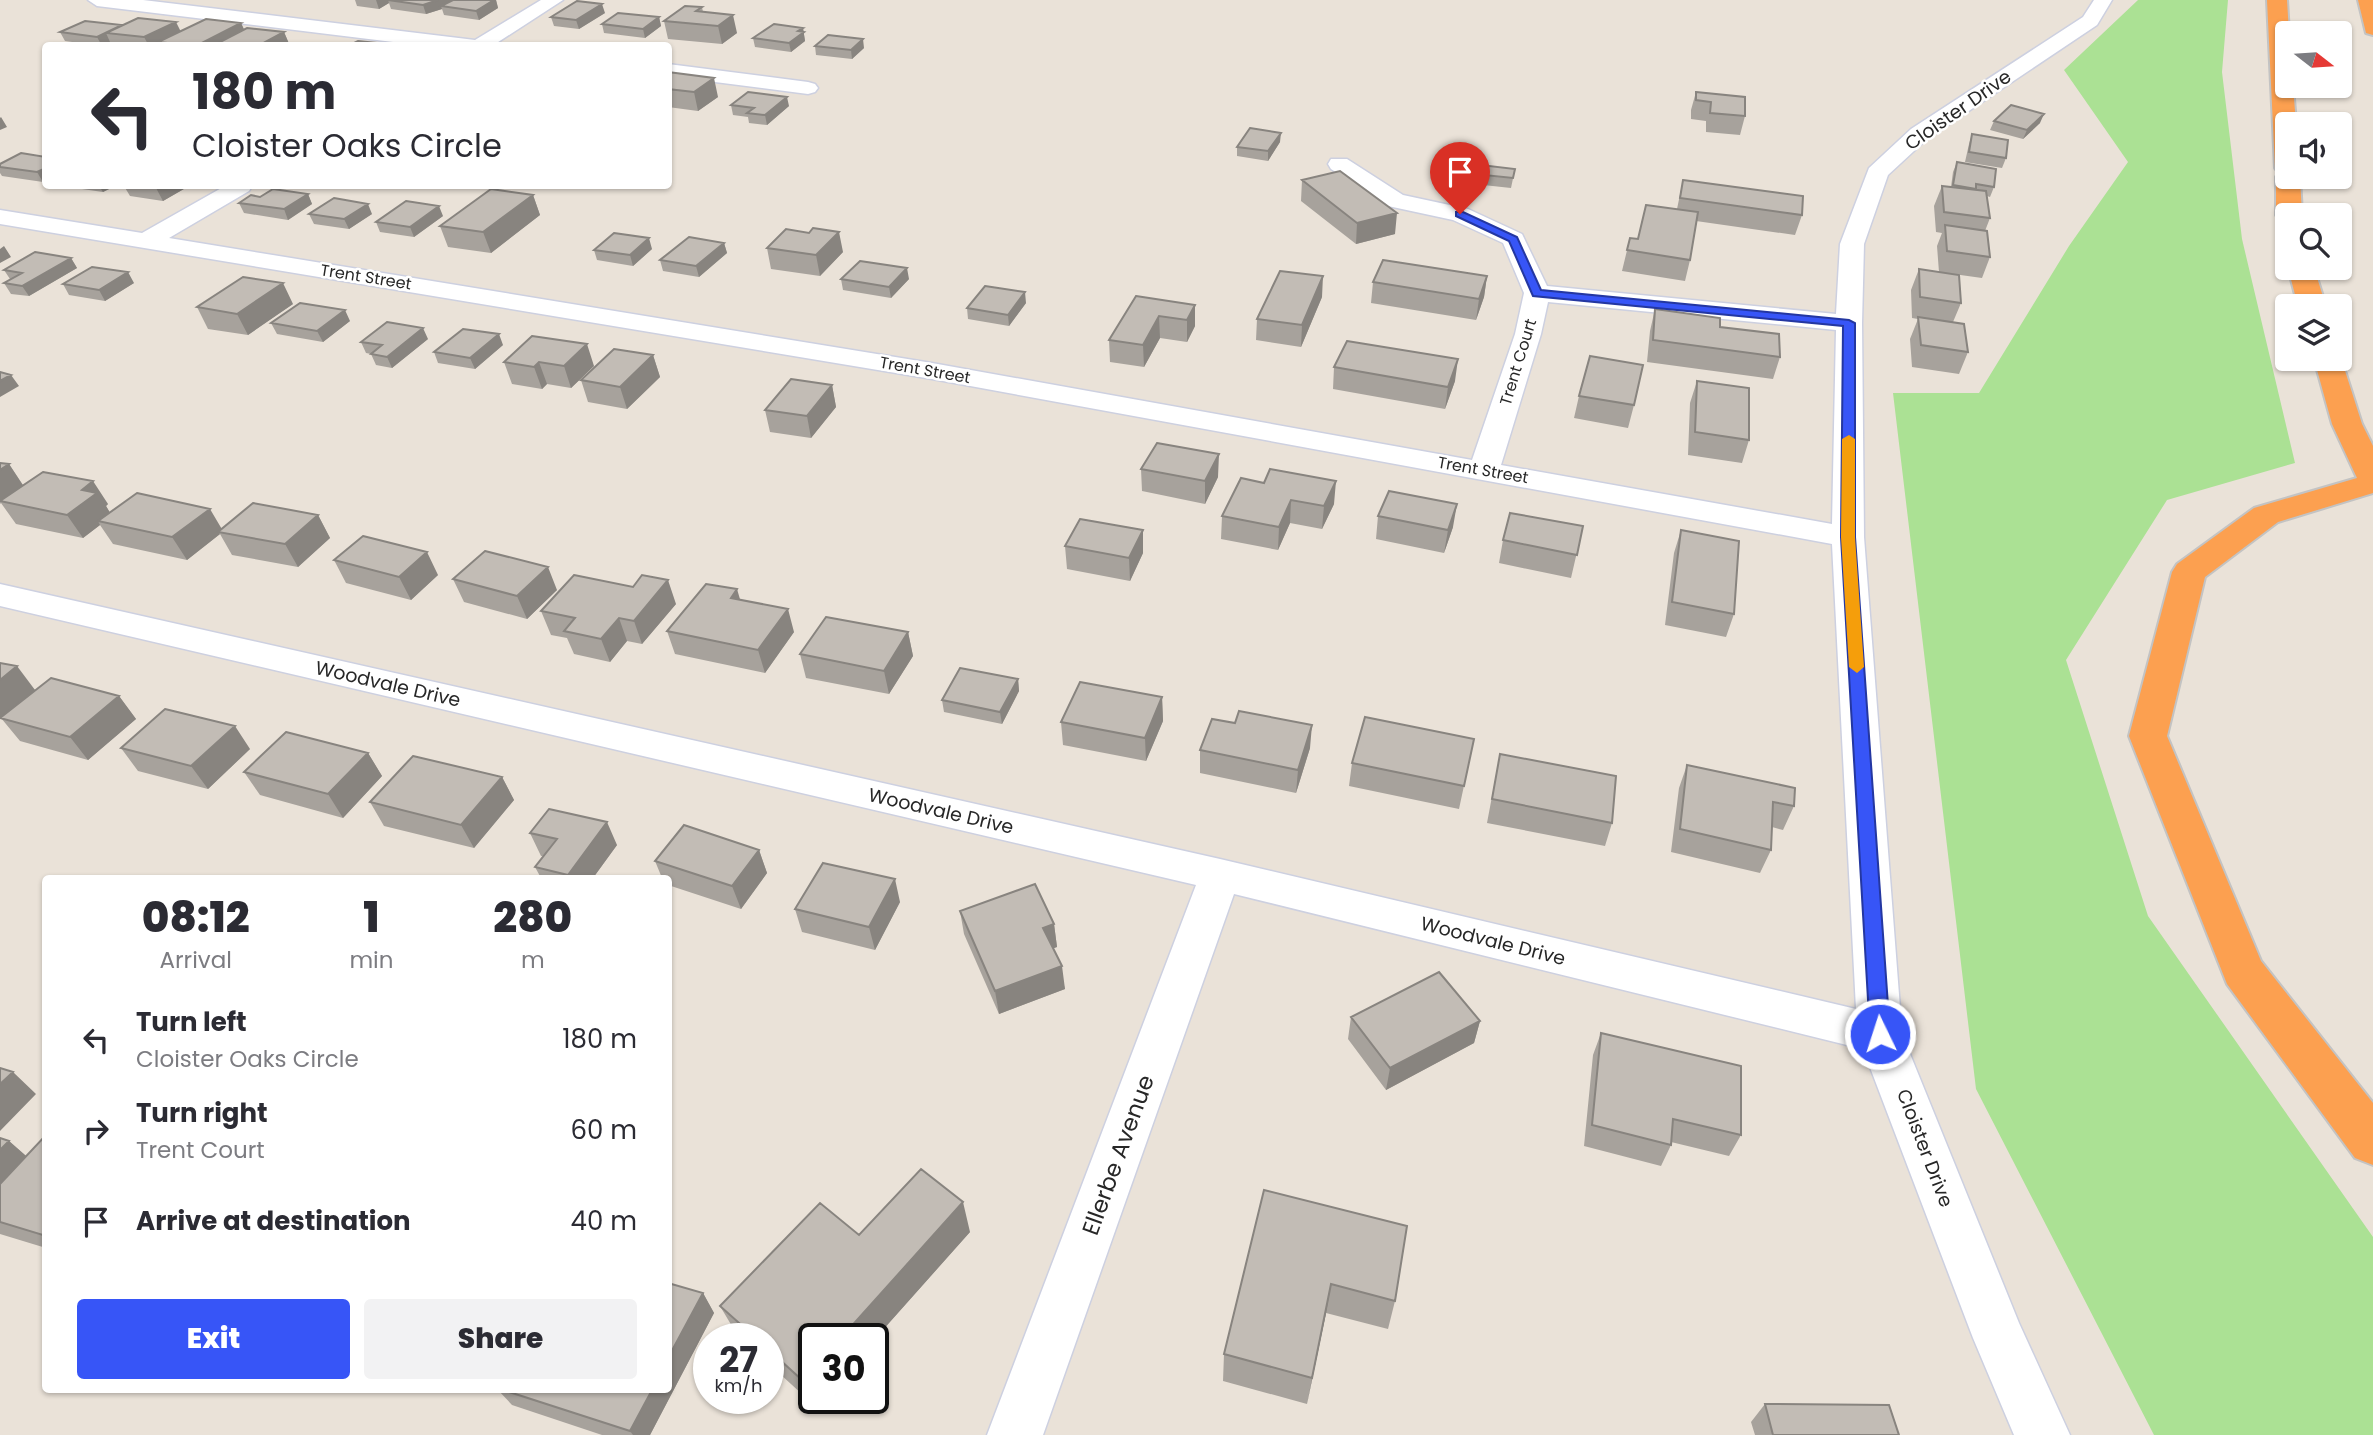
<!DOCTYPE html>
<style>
:root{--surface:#fff;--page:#f2f2f3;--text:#2b2b33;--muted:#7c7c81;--accent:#3755f7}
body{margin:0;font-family:Poppins,sans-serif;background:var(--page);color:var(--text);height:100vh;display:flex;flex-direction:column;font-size:26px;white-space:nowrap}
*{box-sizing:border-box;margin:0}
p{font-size:23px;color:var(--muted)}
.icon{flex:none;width:38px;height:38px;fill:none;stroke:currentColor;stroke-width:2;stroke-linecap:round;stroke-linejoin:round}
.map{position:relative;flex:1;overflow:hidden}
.panel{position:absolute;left:42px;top:875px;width:630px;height:518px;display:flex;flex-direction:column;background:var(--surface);border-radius:7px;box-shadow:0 2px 5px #0004}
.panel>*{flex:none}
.top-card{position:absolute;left:42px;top:42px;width:630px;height:147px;border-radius:7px;box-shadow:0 2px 5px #0004;background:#fff;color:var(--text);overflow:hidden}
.needle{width:46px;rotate:107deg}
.fabs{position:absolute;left:2275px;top:21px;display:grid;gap:14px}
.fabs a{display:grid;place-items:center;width:77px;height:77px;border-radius:7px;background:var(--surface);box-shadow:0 2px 5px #0004;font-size:35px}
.speed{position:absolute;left:693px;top:1323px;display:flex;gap:14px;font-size:35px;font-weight:700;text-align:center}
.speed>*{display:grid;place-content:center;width:91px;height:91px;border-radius:50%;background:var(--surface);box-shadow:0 2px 5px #0004;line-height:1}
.speed small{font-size:18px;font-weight:400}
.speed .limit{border:4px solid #111;border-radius:10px;background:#fff;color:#111}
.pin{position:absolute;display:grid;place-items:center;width:60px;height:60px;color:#fff;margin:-72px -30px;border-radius:50% 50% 50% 0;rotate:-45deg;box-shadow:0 0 7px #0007}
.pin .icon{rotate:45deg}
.me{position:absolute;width:77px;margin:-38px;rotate:356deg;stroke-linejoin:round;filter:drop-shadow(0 0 5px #0008)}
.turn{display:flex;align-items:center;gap:24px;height:147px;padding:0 35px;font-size:32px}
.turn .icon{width:91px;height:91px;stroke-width:2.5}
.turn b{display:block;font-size:49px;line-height:60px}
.eta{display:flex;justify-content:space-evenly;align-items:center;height:119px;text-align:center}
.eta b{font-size:42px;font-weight:800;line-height:49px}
.button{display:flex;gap:14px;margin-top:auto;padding:14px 35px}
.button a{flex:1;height:80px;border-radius:7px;background:var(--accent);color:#fff;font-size:28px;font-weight:800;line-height:80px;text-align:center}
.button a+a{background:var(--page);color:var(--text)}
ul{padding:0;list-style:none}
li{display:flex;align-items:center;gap:21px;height:91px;padding:0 35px}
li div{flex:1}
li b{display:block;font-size:26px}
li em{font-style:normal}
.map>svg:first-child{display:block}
.green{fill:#abe194}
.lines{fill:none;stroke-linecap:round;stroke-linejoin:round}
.minor-casing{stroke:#cdd0e0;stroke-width:3}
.motorway-casing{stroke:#c3c3c3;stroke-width:4}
.minor{fill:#fff;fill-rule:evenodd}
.motorway{fill:#fca050;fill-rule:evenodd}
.wall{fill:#a7a29c}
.shaded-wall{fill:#88847f}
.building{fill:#c2bcb5;stroke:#88847f;stroke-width:2}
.route{fill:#3755f7;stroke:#2437a1;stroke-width:2}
.slow{fill:#f59e0b}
.labels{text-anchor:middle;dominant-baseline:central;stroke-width:5;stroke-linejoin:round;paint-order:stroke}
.far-street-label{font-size:16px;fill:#272727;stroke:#fff}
.street-label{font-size:19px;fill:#272727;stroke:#fff}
.near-street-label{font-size:23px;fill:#272727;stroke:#fff}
</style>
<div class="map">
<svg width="2373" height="1435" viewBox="0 0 2373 1435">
<rect width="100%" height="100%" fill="#eae2d8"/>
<!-- green -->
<path class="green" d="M2138,0H2228L2222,72L2242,239L2295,463L2167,500L2066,660L2148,916L2373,1237V1435H2154L1976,1089L1893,393H1979L2069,246L2128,162L2064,70Z"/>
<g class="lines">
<defs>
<path id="minor" d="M88,0H143L475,40L541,0H563L492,46H426L97,6Z
M2094,0H2112L2097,25L1927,139L1888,175L1864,244L1862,323L1864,537L1902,1034L2019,1323L2070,1435H2014L1973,1338L1863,1049L1234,894L1043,1435H987L1196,885L0,606V584L1220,859L1856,1009L1832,544L932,379L0,224V210L142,233L225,186H252L249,191L169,238L932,363L1472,460L1515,334L1524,293L1503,243L1453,220L1388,206L1331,169L1328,164L1331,159H1347L1403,195L1468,209L1522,234L1547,286L1836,314L1840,244L1869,168L1911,129L2083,17ZM1548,302L1836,330L1832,524L1501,465L1541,334Z
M668,64L808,82L815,84L818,88L815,92L808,94L668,76Z"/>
<path id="motorway" d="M2267,0H2287L2289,33L2287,86H2293L2296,124H2287V177H2300L2302,215H2287V222L2280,220L2276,215V177L2279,173L2275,168Z
M2358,0H2373V35L2366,33Z
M2288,268H2314L2326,306H2298Z
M2340,355L2362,424L2373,446V493L2278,522L2205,577L2167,736L2261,961L2373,1103V1165L2355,1158L2227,984L2129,736L2172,572L2177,564L2254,508L2357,478L2332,424L2314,359H2340Z"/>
</defs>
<!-- minor casing -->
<use href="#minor" class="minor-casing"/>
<!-- motorway casing -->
<use href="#motorway" class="motorway-casing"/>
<!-- minor -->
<use href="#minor" class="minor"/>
<!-- motorway -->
<use href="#motorway" class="motorway"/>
</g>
<!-- wall -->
<path class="wall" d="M355,0H451V1L453,0H496L498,8L479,20L444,15L442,9L426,14L391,9L389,3L379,9L357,6Z
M702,7L703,12L737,33L722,44L668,39L664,21Z
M605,13L579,29L554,26L551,17Z
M659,17L661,26L645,38L604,33L602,24Z
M241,23L244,29L284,32L290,46H112L110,42L101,46L65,41L60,32L181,31Z
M803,28L805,41L791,52L755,47L753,38Z
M815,46L864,48L852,59L816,55Z
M668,72L718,97L698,111L668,107Z
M1696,92L1745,116L1740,135L1706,132V121L1691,119V110Z
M731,105L789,106L767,125L749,123L748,117L733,115Z
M1994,121L2040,123L2023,139L1990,130Z
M1972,134L2006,158L2002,168L1965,162L1969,144Z
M1280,142L1268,161L1237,156V147Z
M46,157L43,182L2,176L0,173V164Z
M1957,162L1994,187L1990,197L1987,196L1990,218L1985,231L1990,257L1982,278L1939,272L1937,246L1942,233L1936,232L1934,206L1942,186L1951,187L1953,172Z
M1515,169L1511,188L1474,184L1472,189L1441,186L1442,176Z
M1302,180L1395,234L1356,244L1301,201Z
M1683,180L1802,215L1795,235L1696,221L1690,260L1685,281L1622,271L1630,238L1638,239L1677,209Z
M61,186H115L103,192Z
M124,186H189L163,201L130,196Z
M308,194L312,204L288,220L244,213L239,203L260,197Z
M533,195L540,215L491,253L448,247L440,226Z
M309,214H372L349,229L314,224Z
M443,216L414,237L380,232L376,222Z
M724,243L727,253L699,277L663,271L660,260Z
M767,248L843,252L820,276L771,269Z
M652,249L633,266L597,260L594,250Z
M71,258L77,268L29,296L11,294L4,283L10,279L4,270Z
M1919,269L1961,303L1953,322L1968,352L1959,374L1912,367L1910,339L1918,319L1912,318L1911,290Z
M1487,276L1484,297L1476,320L1371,303L1373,282Z
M841,279H909L891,298L843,290Z
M134,283L105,301L69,295L63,284Z
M1136,296L1195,305V326L1187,342L1160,338L1144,367L1110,362L1109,340Z
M1322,297L1301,347L1256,340L1257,319Z
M1026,303L1009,326L968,319L967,308Z
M293,304L248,335L208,329L197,307Z
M1655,309L1720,327L1780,357L1773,379L1647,362L1650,331Z
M350,321L323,342L277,334L271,323Z
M532,336L594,366L571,388L547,384L542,389L512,384L504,362Z
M428,339L392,368L376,365L371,354L366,353L361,342Z
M503,345L475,369L438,363L434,352Z
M653,355L660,377L627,409L588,402L581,380Z
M1334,367L1455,381L1445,409L1333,389Z
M1697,381L1749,440L1742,463L1688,455L1690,403Z
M832,385L836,407L811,438L770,432L765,410Z
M1579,396L1634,405L1628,428L1574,418Z
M0,463L9,464L23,485L108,504L106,506L110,513L222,529L318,515L330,538L298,567L232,555L220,534L187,560L113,544L100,525L83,538L16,524L1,503L0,504Z
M1141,469L1218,477L1205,504L1142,491Z
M1241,478L1334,504L1322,529L1290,523L1278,550L1221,539L1222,516Z
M1378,516L1453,527L1444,553L1376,539Z
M1583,526L1571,578L1499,563L1503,540Z
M1143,530V553L1130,581L1067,569L1065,546Z
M1681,530L1734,614L1726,637L1665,625L1674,553Z
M334,560L438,575L411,600L346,583Z
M453,579L557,590L527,619L464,602Z
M676,604L642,644L627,641L610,662L574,654L567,638L551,635L541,611Z
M667,631L794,632L765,673L675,654Z
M908,632L913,656L889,694L806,678L800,654Z
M0,663L35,690L119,696L136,719L88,760L20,741L1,718L0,719Z
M1018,679L1019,691L1002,724L944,712L942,700Z
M1162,697L1163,721L1146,761L1063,745L1061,722Z
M1474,739L1459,809L1349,786L1352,763Z
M121,748L250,749L208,789L138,771Z
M1310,748L1296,793L1200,773V750Z
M368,753L382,776L343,818L260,795L244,772Z
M1500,754L1612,823L1605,846L1487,823Z
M1687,765L1794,806L1783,830L1772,827L1771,850L1760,873L1671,852L1679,788Z
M502,777L514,800L474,848L384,826L370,802Z
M530,833L617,845L593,878H541L535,867L543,856H541Z
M759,850L767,873L741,909L668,885V878H662L655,861Z
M900,902L875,950L802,932L795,909Z
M960,911L1054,924L1057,947L1053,948L1065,989L999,1014L964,934Z
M1351,1017L1480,1021L1474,1043L1386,1090L1348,1039Z
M1601,1033L1741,1135L1729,1156L1671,1142V1145L1661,1166L1584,1146L1593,1055Z
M46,1135V1248L0,1234V1138L9,1141L26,1156Z
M1264,1190L1395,1301L1388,1329L1326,1313L1307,1404L1223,1381L1224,1354Z
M970,1232L815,1406L768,1363V1339H742L736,1333L720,1306L859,1235Z
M703,1293L714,1313L650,1435H602L512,1405L498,1390H668Z
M1765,1404L1899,1435H1755L1751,1422Z"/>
<!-- shaded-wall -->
<path class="shaded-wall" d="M376,0H395H388L389,3L379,9Z
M438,0H451L452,5L441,6L442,9L426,14L423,5Z
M494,0H496L498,8L479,20L476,11Z
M602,4L605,13L579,29L576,20Z
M733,15L737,33L722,44L718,26Z
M659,17L661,26L645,38L643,29Z
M176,22L185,40L158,42L160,46H149L144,37Z
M241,23L249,41L218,43L220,46H196Z
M803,28L805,41L791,52L789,43L798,31Z
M284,32L290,46H258Z
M106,33L110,42L102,46L97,37Z
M863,39L864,48L852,59L851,50Z
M714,78L718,97L698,111L694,92Z
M787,97L789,106L767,125L765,115Z
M2044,114L2040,123L2023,139L2027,130Z
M1,117L7,127L0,130V118Z
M1281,133L1280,142L1268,161V151Z
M46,168V181L43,182L37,172Z
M99,186H115L103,192Z
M155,186H189L163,201Z
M308,194L312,204L288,220L284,209Z
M533,195L540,215L491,253L483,232Z
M368,204L372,214L349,229L344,219Z
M439,206L443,216L414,237L410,227Z
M1397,213L1395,234L1356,244L1357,223Z
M839,232L843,252L820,276L816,255Z
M649,238L652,249L633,266L630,255Z
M724,243L727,253L699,277L696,266Z
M4,246L11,257L0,263V249Z
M71,258L77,268L29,296L22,286Z
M907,268L909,279L891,298L889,287Z
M128,272L134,283L105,301L99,290Z
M1323,276L1322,297L1301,347L1302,325Z
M1487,276L1484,297L1476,320L1479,299Z
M283,283L293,304L248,335L237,314Z
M1025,292L1026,303L1009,326L1008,315Z
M1195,305V326L1187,342V320Z
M345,310L350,321L323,342L317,331Z
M1159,316L1160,338L1144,367L1143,345Z
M423,328L428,339L392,368L387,357Z
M499,334L503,345L475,369L470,358Z
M587,344L594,366L571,388L564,366Z
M653,355L660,377L627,409L620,387Z
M1458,359L1455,381L1445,409L1448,387Z
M539,362L547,384L542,389L534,367Z
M11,375L19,386L0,397V381Z
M832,385L836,407L811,438L807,416Z
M1219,454L1218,477L1205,504V481Z
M9,464L24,487L0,501V470Z
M93,481L108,504L106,506L112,516L98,521L100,525L83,538L67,515L82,490Z
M1336,481L1334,504L1322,529L1324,506Z
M1291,500L1290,523L1278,550L1279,527Z
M1457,504L1453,527L1444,553L1448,530Z
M210,509L223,531L218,532L220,534L187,560L172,537Z
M318,515L330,538L298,567L285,544Z
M1143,530V553L1130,581L1129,558Z
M427,552L438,575L411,600L399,577Z
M548,567L557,590L527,619L517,596Z
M668,580L676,604L642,644L634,621Z
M737,589L744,613L731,598Z
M788,609L794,632L765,673L758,650Z
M619,618L627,641L610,662L601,639Z
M908,632L913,656L889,694L884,671Z
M17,666L35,690L0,719V680Z
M1018,679L1019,691L1002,724L1000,712Z
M119,696L136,719L88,760L70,737Z
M1162,697L1163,721L1146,761L1145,738Z
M1312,725L1310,748L1296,793L1298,770Z
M235,726L250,749L208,789L191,766Z
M368,753L382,776L343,818L328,794Z
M502,777L514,800L474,848L461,825Z
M607,822L617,845L593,878H570L568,875Z
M759,850L767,873L741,909L732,886Z
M895,879L900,902L875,950L869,927Z
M1054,924L1057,947L1046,951L1043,928Z
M1062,966L1065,989L999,1014L995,991Z
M1480,1021L1474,1043L1386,1090L1390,1068Z
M13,1072L36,1094L0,1131V1084Z
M9,1141L33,1162L0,1196V1150Z
M963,1202L970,1232L873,1341V1339H840Z
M1331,1284L1326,1313L1307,1404L1312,1378Z
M703,1293L714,1313L650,1435H633L630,1431L652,1390H668V1358Z
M814,1367V1398H823L815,1406L802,1380Z"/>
<!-- building -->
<path class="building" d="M388,0H438L423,5Z
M453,0H494L476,11L441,6Z
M577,1L602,4L576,20L551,17Z
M685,6L702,7L696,11L733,15L718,26L664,21Z
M618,13L659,17L643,29L602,24Z
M138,18L176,22L144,37L106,33Z
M206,19L241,23L196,46L158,42Z
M85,21L122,25L97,37L60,32Z
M774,24L803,28L798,31L804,32L789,43L753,38Z
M247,28L284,32L258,46H245L218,43Z
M828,35L863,39L851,50L815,46Z
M358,41L396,45L348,46Z
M668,72L714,78L694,92L668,89Z
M748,92L787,97L765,115L747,113L754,108L731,105Z
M1696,92L1745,97V116L1710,113L1711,102L1696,100Z
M2011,105L2044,114L2027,130L1994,121Z
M1250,128L1281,133L1268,151L1237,147Z
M1972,134L2008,140L2006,158L1969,152Z
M21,153L46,157V168L37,172L0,167V164Z
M1447,161L1515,169L1513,178L1475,174L1474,179L1442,176Z
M1957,162L1996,169L1994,187L1976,184V189L1953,185Z
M1340,171L1397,213L1357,223L1302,180Z
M1683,180L1803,196L1802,215L1680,198Z
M1942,186L1986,191L1990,218L1944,212Z
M273,189L308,194L284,209L239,203L251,195L260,197Z
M491,189L533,195L483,232L440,226Z
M334,198L368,204L344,219L309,214Z
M406,201L439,206L410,227L376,222Z
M1646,205L1698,212L1690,260L1627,250L1630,238L1638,239Z
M1945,225L1987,231L1990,257L1947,251Z
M813,228L839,232L816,255L767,248L786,229L809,233Z
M614,233L649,238L630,255L594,250Z
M689,237L724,243L696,266L660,260Z
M35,252L71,258L22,286L4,283L22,273L4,270Z
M1383,260L1487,276L1479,299L1373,282Z
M860,261L907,268L889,287L841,279Z
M92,267L128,272L99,290L63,284Z
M1919,269L1959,275L1961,303L1920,297Z
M1280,271L1323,276L1302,325L1257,319Z
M243,277L283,283L237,314L197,307Z
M985,286L1025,292L1008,315L967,308Z
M1136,296L1195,305L1187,320L1159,316L1143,345L1109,340Z
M300,303L345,310L317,331L271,323Z
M1655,309L1720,318V327L1779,334L1780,357L1653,340Z
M1918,317L1964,324L1968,352L1921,345Z
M387,322L423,328L387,357L371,354L382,345L361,342Z
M463,329L499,334L470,358L434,352Z
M532,336L587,344L564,366L539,362L534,367L504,362Z
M1347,341L1458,359L1448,387L1334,367Z
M614,349L653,355L620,387L581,380Z
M1590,356L1643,365L1634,405L1579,396Z
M0,372L11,375L0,381Z
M791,379L832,385L807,416L765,410Z
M1697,381L1749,388V440L1695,432Z
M1157,443L1219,454L1205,481L1141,469Z
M0,463L9,464L0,470Z
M1270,469L1336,481L1324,506L1291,500L1279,527L1222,516L1241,478L1264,483Z
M43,472L93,481L82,490L97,493L67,515L0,501Z
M1389,491L1457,504L1448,530L1378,516Z
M137,493L210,509L172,537L98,521Z
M253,503L318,515L285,544L218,532Z
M1510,513L1583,526L1577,555L1503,540Z
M1080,519L1143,530L1129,558L1065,546Z
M1681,530L1739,541L1734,614L1672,602Z
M363,536L427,552L399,577L334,560Z
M485,551L548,567L517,596L453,579Z
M574,575L633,587L642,575L668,580L634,621L619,618L601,639L564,631L575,618L541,611Z
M706,584L737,589L731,598L788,609L758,650L667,631Z
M826,617L908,632L884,671L800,654Z
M0,663L17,666L0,680Z
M960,668L1018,679L1000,712L942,700Z
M51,678L119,696L70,737L0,718Z
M1080,682L1162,697L1145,738L1061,722Z
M165,709L235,726L191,766L121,748Z
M1239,711L1312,725L1298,770L1200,750L1212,719L1235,723Z
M1365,717L1474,739L1464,786L1352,763Z
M286,732L368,753L328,794L244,772Z
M1500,754L1616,776L1612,823L1492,799Z
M413,756L502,777L461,825L370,802Z
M1687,765L1795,788L1794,806L1773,802L1771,850L1680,829Z
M549,809L607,822L568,875L535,867L557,839L530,833Z
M684,825L759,850L732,886L655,861Z
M823,863L895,879L869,927L795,909Z
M1035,884L1054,924L1043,928L1062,966L995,991L960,911Z
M1439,972L1480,1021L1390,1068L1351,1017Z
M1601,1033L1741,1066V1135L1673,1119L1671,1145L1592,1125Z
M0,1068L13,1072L0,1084Z
M46,1135V1236L0,1222V1184Z
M0,1138L9,1141L0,1150Z
M921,1169L963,1202L840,1339H814V1367L802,1380L768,1349V1339H757L720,1306L820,1203L859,1235Z
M1264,1190L1407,1226L1395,1301L1331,1284L1312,1378L1224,1354Z
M668,1283L703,1293L668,1358Z
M503,1390H652L630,1431Z
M1765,1404L1889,1405L1899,1435H1773Z"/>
<!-- route -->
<path class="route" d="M1456,212H1463L1517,237L1541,290L1849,320L1855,323V537L1890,1034L1887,1040L1880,1043L1873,1040L1870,1034L1841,537L1843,326L1533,296L1509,241L1456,216Z"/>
<!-- slow -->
<path class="slow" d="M1849,435L1855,439V537L1864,667L1857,673L1849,667L1841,537L1842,439Z"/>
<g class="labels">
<!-- far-street labels -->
<g class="far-street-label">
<text transform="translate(366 277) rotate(9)">Trent Street</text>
<text transform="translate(1518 362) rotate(-73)">Trent Court</text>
<text transform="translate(925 370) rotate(10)">Trent Street</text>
<text transform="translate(1483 470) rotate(10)">Trent Street</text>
</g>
<!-- street labels -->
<g class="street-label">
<text transform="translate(1958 110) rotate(-35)">Cloister Drive</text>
<text transform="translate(388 684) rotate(13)">Woodvale Drive</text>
<text transform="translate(941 811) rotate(13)">Woodvale Drive</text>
<text transform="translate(1493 941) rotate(14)">Woodvale Drive</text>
<text transform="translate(1925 1148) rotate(69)">Cloister Drive</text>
</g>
<!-- near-street labels -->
<g class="near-street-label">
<text transform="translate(1118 1155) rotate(-70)">Ellerbe Avenue</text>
</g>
</g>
</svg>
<div class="fabs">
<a><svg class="needle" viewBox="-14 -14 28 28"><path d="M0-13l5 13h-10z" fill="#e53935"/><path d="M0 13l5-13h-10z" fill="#7c7c81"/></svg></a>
<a><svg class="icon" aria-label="sound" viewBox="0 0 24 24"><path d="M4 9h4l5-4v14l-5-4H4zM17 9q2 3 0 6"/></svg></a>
<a><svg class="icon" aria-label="search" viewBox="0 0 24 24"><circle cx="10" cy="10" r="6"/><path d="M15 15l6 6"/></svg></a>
<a><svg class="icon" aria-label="layers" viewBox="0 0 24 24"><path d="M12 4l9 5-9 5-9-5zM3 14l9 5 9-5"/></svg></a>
</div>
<div class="speed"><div>27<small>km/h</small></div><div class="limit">30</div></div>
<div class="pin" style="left:1460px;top:214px;background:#d93025"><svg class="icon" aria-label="arrive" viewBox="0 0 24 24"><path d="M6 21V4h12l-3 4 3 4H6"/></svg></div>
<svg class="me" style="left:1880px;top:1034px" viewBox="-20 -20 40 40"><circle r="17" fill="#3755f7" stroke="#fff" stroke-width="3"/><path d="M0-11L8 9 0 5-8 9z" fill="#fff"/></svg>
<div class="top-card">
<div class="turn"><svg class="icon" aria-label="left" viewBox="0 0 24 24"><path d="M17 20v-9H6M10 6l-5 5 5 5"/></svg><div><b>180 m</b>Cloister Oaks Circle</div></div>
</div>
<section class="panel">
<div class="eta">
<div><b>08:12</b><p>Arrival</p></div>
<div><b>1</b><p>min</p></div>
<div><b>280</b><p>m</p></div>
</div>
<ul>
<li><svg class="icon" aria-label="left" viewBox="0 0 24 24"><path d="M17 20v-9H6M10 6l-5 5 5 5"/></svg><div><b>Turn left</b><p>Cloister Oaks Circle</p></div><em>180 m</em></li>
<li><svg class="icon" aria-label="right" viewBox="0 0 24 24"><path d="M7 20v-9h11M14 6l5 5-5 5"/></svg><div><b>Turn right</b><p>Trent Court</p></div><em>60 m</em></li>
<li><svg class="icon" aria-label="arrive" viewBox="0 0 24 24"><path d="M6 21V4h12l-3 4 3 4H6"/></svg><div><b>Arrive at destination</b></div><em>40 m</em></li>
</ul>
<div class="button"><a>Exit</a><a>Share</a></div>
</section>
</div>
